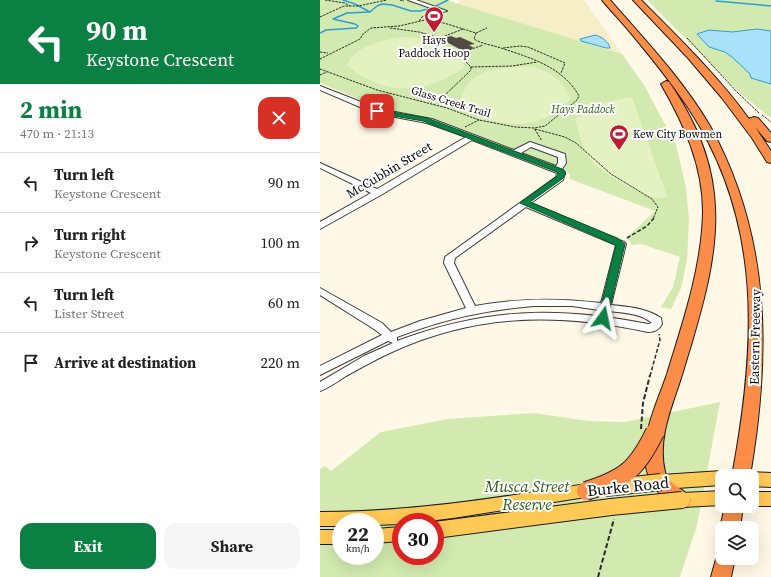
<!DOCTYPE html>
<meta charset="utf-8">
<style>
:root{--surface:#fff;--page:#f6f6f6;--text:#222;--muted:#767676;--line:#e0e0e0;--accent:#0b8043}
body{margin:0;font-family:"Source Serif 4",serif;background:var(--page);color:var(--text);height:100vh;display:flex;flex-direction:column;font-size:15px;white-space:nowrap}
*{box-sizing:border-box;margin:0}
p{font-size:13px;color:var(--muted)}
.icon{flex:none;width:22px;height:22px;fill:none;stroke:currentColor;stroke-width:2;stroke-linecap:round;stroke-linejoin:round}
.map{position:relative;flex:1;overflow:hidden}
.details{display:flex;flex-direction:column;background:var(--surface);width:320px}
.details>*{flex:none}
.top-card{background:#0b8043;color:#fff;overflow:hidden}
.tools{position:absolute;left:395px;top:469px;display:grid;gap:8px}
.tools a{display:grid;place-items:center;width:44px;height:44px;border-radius:8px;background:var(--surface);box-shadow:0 4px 16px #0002;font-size:20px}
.speed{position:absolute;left:12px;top:513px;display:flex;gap:8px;font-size:20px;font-weight:700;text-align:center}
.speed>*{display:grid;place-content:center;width:52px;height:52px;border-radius:50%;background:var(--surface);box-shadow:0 4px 16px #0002;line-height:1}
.speed small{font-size:10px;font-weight:400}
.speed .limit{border:6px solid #d22;background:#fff;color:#111}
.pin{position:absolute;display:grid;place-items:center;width:34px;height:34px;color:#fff;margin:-17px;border-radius:8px;box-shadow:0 2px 6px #0006}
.me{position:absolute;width:44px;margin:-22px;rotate:12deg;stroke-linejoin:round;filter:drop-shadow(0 0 3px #0008)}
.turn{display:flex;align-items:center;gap:14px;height:84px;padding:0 20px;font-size:18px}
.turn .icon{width:52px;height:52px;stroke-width:2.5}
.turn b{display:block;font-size:28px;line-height:34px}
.round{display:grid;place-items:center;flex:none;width:42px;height:42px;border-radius:12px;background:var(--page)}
.headline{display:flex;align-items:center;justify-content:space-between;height:68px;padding:0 20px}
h1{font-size:24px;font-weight:700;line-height:30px;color:var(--accent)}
.primary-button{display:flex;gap:8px;margin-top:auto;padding:8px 20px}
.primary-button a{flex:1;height:46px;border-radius:12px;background:var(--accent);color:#fff;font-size:16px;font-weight:700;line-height:46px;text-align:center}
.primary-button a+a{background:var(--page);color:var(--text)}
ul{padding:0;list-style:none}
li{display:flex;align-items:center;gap:12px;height:60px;padding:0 20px;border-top:1px solid var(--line)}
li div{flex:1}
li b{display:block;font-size:15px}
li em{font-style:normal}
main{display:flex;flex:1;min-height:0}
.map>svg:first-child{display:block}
.farmland{fill:#f5eec6}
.green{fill:#d2eaaf;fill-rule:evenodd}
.pitch{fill:#e4f1c1}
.water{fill:#a9e1f9;stroke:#2d9dd3}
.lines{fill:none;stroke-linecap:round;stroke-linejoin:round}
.stream{stroke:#2d9dd3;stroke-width:1.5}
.building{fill:#534a46}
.minor-casing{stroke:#3d3d3d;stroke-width:2}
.major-casing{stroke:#1b1b1b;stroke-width:2}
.highway-casing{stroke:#1b1b1b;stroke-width:2}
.path-far2{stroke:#2c2c2c;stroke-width:1;stroke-dasharray:2.5 1;stroke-linecap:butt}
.path-far1{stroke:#2c2c2c;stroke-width:1.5;stroke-dasharray:4 2;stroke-linecap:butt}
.path{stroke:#2c2c2c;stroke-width:2;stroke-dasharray:5 2.5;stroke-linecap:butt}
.minor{fill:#fff;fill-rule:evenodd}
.major{fill:#ffc956;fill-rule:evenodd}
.highway{fill:#fb8d48;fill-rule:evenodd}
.major-bridge-casing{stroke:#1b1b1b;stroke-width:18;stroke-linecap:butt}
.highway-bridge-casing{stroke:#1b1b1b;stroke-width:20;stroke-linecap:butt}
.major-bridge{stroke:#ffc956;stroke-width:16}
.highway-bridge{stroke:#fb8d48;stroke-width:18}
.route{fill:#0b8043;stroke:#07532c}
.labels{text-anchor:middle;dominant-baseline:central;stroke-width:4;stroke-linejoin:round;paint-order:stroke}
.far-poi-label{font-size:11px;fill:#0a0a0a;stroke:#fff}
.far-street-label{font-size:11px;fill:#0a0a0a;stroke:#fff}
.far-park-label{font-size:11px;font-style:italic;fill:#2e6219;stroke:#fff}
.street-label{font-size:13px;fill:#0a0a0a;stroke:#fff}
.near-park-label{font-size:16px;font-style:italic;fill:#2e6219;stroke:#fff}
.near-street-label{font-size:16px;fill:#0a0a0a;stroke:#fff}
</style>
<main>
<section class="details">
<div class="top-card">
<div class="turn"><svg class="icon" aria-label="left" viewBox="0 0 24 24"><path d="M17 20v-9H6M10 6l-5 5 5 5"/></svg><div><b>90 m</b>Keystone Crescent</div></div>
</div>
<div class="headline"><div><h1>2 min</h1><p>470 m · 21:13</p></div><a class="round" style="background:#d93025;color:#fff"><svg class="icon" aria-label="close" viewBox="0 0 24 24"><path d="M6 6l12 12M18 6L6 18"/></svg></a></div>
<ul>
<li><svg class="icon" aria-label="left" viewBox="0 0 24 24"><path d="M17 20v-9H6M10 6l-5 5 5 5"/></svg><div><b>Turn left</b><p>Keystone Crescent</p></div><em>90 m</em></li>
<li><svg class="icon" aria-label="right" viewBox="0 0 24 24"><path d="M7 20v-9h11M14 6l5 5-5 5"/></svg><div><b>Turn right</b><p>Keystone Crescent</p></div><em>100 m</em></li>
<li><svg class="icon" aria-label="left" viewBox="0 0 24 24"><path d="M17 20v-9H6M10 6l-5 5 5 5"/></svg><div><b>Turn left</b><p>Lister Street</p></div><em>60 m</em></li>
<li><svg class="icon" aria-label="arrive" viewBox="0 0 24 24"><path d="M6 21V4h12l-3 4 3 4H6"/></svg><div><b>Arrive at destination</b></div><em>220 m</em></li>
</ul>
<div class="primary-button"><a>Exit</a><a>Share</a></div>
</section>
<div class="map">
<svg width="451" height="577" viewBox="0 0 451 577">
<rect width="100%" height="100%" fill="#fff8e6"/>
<!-- farmland -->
<path class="farmland" d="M140,0H264L302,54L138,4Z"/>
<!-- green -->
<path class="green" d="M0,0H126L302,54L324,85L356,145L366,187L369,221L367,260L361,288L351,309L341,307L353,287L360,257L321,244L311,245L310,241L306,238L335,211L250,179V175L247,171L106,117L73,113L0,83Z
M327,0H451V118L420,93Z
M400,402L377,525L360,577H0V469L5,466L11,471L61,432L128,419L214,413L268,421L305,422ZM21,522H55V556H21ZM81,522H115V556H81Z"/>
<!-- pitch -->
<path class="pitch" d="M83,37C111,39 128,40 145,66C116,89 77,97 44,77C38,74 32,70 27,65C33,47 66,39 83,37Z
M208,66C227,69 244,80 250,99C225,126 198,129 164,118C154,114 146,113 140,105C146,67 178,69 208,66Z
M312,97L347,196C345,197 343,198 341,198C326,200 280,172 271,160C263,149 259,133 255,120L283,103Z"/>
<!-- water -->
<path class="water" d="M437,29L451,31V84L431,78L430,74L412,57L405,52L389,47L377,34L389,30L412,32Z
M275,35C281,36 289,42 290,48H286L261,41L260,39Z"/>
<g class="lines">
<!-- stream -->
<path class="stream" d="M23,0L35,4L50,12
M396,1L451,6
M0,33L6,30L36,28L38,26L35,24L13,19L27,13L50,12L57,6L62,4L72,5L91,11H100L112,8L128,0"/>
</g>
<!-- building -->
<path class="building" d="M131,36L136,38L140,37L151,42L155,44L149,45L154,48L143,51L121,39Z"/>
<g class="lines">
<defs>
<path id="minor" d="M88,0H96L127,11L122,12Z
M0,86L59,109L112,119L194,150L210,142L245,154L246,163L242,169L245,172L243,180L211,203L304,242L306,244L291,305C308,307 326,308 341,318L342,324C339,330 334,332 328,332C237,313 158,313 72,352C56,359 41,368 26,376C18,381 9,388 0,391V382L44,356L73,343L68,341L0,375V366L62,335L54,329L0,295V288L62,323L71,332L100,321L146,308L124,263L125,257L236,177L237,173L152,140L61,195L0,229V222L51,193L0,168V163L57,189L146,137L107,123L54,113L0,90ZM211,147L238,157V163L236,166L201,153ZM206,207L296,245L281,303C239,298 198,298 155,306L134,263L135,258ZM214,306H252L279,310L280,314H288L289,311C303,313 321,313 332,323L328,324C236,306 165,308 77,341V337C124,319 164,310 214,306Z"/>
<path id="major" d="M402,471L408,473L409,476H402V485L341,489L335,487L333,482L335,477L341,475Z
M432,472L451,473V487L432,486V476H426Z
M266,484L272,486L274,491L272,496L133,518L100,522H81V524L55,525V522H21V526H0V512C90,512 177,498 266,484Z
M402,491V505L362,507L356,505L354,500L356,495L362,493Z
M432,492H451V506H432Z
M81,527V541L55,543V529Z
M0,530H21V544H0Z"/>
<path id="highway" d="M282,0H290C325,40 363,80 390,126C451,237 451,353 430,476H412C436,348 444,223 369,109C351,82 331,57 310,32C301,21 291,11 282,0Z
M313,0H321C359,38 398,76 429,119L434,117L438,118L451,133V142L447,141L435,127L451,151V163L447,162L432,138L402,98L368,58Z
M346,81L349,82C372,115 390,154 394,194C401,254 379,318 362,375C352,407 337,438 345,472C348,486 366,488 371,500L369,506L362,508C340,500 326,482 325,458C324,428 338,401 347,374C363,322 382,267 383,212C383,165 364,124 341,84Z
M405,506H423L420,528H402V532L400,528Z
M402,550V558H415L411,577H391L398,552Z"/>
</defs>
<!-- minor casing -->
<use href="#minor" class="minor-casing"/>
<!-- major casing -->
<use href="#major" class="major-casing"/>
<!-- highway casing -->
<use href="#highway" class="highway-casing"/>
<!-- path-far2 -->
<path class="path-far2" d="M5,0L25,3L30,6
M80,0L84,1
M0,17L24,6H38L67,0
M99,21L102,17L110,13
M70,28L99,32L120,38L143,29
M156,33L167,28
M367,38L418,93L439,113
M183,48L200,46L208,47L245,63L241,73
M0,52L8,53
M0,59L40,39L43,34L51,28L79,26L105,20L124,23L156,33L154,39C162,44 172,45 181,48C211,58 243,67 259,96L257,100L225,126L214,128
M151,67L192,66L217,62
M0,69L57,90L127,108L159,120L195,127L214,128L222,141
M0,75L7,72
M111,102L123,97L151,70V67L145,61L146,51L163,45
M442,115L451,122
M145,127L159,120
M215,129L245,137L256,143L291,174L332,199L338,207L333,219"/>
<!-- path-far1 -->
<path class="path-far1" d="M307,238L327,226L334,218
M330,376L340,340L339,334"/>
<!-- path -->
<path class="path" d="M321,429L323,403L330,375
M278,577L294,519"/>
<!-- minor -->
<use href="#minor" class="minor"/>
<!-- major -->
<use href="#major" class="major"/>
<!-- highway -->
<use href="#highway" class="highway"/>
<defs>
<path id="major-bridge" d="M285,488L341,482
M115,530L291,507L362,500"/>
<path id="highway-bridge" d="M266,491C305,479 317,469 335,432"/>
</defs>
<!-- major-bridge casing -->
<use href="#major-bridge" class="major-bridge-casing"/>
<!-- highway-bridge casing -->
<use href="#highway-bridge" class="highway-bridge-casing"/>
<!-- major-bridge -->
<use href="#major-bridge" class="major-bridge"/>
<!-- highway-bridge -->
<use href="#highway-bridge" class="highway-bridge"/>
</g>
<!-- route -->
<path class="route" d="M55,109L107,118L242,169L246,174L242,179L210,202L297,238L305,244L287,320L283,321L278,318L296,245L200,203L237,176L238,174L237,172L103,121L57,113L54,111Z"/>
<!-- icons -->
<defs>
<symbol id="stadium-pin" viewBox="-11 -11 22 30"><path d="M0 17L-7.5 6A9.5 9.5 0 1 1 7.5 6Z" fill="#be1d31" stroke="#fff"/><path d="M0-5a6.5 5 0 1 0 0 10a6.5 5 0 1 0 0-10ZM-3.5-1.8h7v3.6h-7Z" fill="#fff"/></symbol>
</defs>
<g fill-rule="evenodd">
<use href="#stadium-pin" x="103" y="5" width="22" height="30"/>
<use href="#stadium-pin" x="288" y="123" width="22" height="30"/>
</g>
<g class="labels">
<!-- far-poi labels -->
<g class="far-poi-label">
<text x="114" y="40">Hays<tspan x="114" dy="13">Paddock Hoop</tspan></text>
<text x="313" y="134" text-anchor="start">Kew City Bowmen</text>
</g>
<!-- far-street labels -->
<g class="far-street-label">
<text transform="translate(131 102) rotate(17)">Glass Creek Trail</text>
</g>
<!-- far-park labels -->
<g class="far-park-label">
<text x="263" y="109">Hays Paddock</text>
</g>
<!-- street labels -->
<g class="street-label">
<text transform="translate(69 170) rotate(-31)">McCubbin Street</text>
<text transform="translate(435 337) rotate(-89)">Eastern Freeway</text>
</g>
<!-- near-park labels -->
<g class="near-park-label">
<text x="207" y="486">Musca Street<tspan x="207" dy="18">Reserve</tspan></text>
</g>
<!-- near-street labels -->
<g class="near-street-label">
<text transform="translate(308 486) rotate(-6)">Burke Road</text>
</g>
</g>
</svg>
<div class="tools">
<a><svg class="icon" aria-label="search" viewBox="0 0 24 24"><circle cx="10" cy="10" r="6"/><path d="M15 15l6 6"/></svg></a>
<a><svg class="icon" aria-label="layers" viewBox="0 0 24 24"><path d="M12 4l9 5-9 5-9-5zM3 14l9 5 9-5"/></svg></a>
</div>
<div class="speed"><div>22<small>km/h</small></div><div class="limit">30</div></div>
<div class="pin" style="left:57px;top:111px;background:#d93025"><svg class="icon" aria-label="arrive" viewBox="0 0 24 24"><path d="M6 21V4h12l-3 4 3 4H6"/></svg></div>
<svg class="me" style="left:283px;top:318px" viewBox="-20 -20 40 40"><path d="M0-17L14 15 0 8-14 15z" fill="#0b8043" stroke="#fff" stroke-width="4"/></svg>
</div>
</main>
